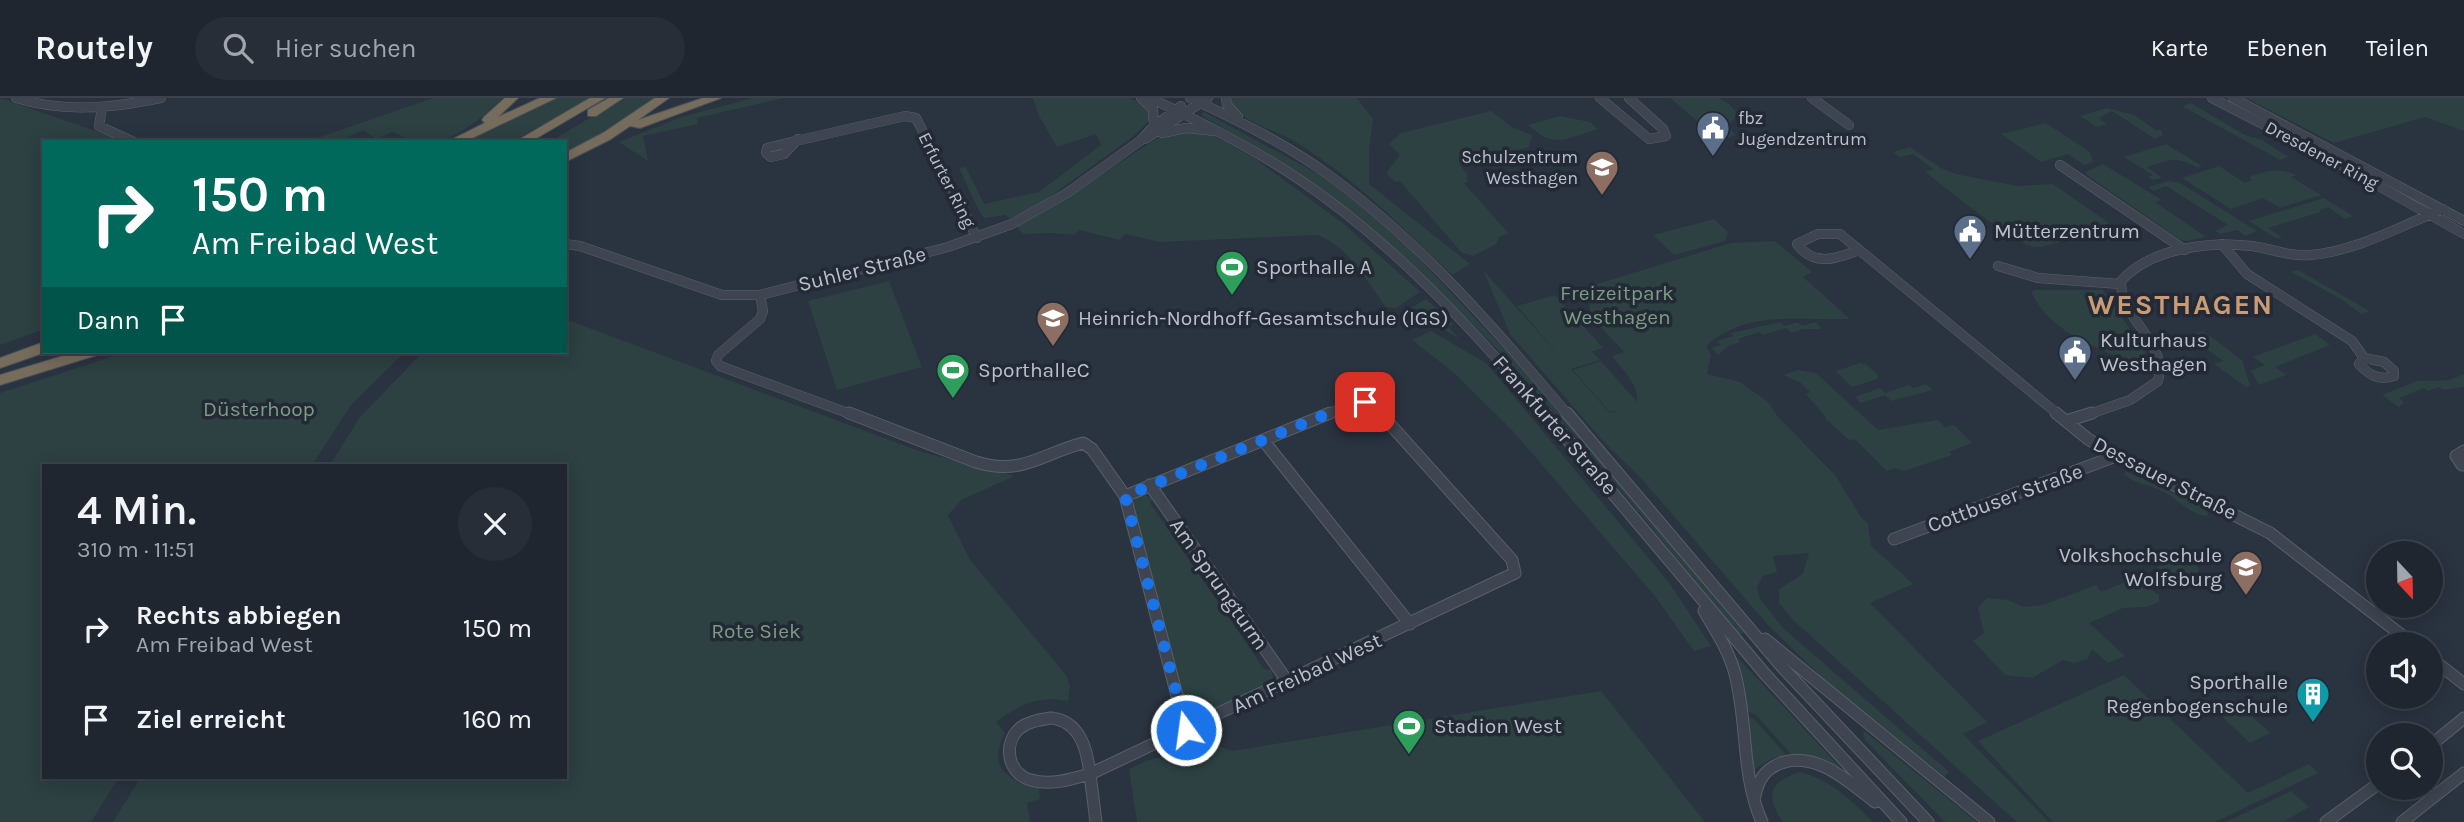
<!DOCTYPE html>
<html lang="de">
<meta charset="utf-8">
<style>
:root{--surface:#202630;--page:#282e38;--text:#f1f3f6;--muted:#a2a5ab;--line:#3d434c}
body{margin:0;font-family:Karla,sans-serif;background:var(--page);color:var(--text);height:100vh;display:flex;flex-direction:column;font-size:26px;white-space:nowrap}
*{box-sizing:border-box;margin:0}
p{font-size:23px;color:var(--muted)}
.icon{flex:none;width:38px;height:38px;fill:none;stroke:currentColor;stroke-width:2;stroke-linecap:round;stroke-linejoin:round}
.map{position:relative;flex:1;overflow:hidden}
.panel{position:absolute;left:42px;top:366px;width:525px;height:315px;display:flex;flex-direction:column;background:var(--surface);border-radius:0px;box-shadow:0 4px 18px #0003,0 0 0 2px var(--line)}
.panel>*{flex:none}
.guide{position:absolute;left:42px;top:42px;width:525px;height:214px;border-radius:0px;box-shadow:0 4px 18px #0003,0 0 0 2px var(--line);background:#00695c;color:#fff;overflow:hidden}
.needle{width:46px;rotate:158deg}
.tools{position:absolute;left:2366px;top:443px;display:grid;gap:14px}
.tools a{display:grid;place-items:center;width:77px;height:77px;border-radius:50%;background:var(--surface);box-shadow:0 4px 18px #0003,0 0 0 2px var(--line);font-size:35px}
.pin{position:absolute;display:grid;place-items:center;width:60px;height:60px;color:#fff;margin:-30px;border-radius:14px;box-shadow:0 4px 10px #0006}
.me{position:absolute;width:77px;margin:-38px;rotate:346deg;stroke-linejoin:round;filter:drop-shadow(0 0 5px #0008)}
.turn{display:flex;align-items:center;gap:24px;height:147px;padding:0 35px;font-size:32px}
.turn .icon{width:91px;height:91px;stroke-width:2.5}
.turn b{display:block;font-size:49px;line-height:60px}
.then{display:flex;align-items:center;height:66px;padding:0 35px;background:#0003;gap:14px;font-size:26px}
.round{display:grid;place-items:center;flex:none;width:74px;height:74px;border-radius:37px;background:var(--page)}
.head{display:flex;align-items:center;justify-content:space-between;height:119px;padding:0 35px}
h1{font-size:42px;font-weight:600;line-height:52px}
ul{padding:0;list-style:none}
li{display:flex;align-items:center;gap:21px;height:91px;padding:0 35px}
li div{flex:1}
li b{display:block;font-size:26px}
li em{font-style:normal}
header{display:flex;align-items:center;gap:42px;box-sizing:border-box;height:98px;padding:0 35px;background:var(--surface);border-bottom:2px solid var(--line)}
header strong{font-size:33px}
nav{display:flex;gap:38px;margin-inline-start:auto;font-size:24px}
.search{width:490px;height:63px;background:var(--page);display:flex;align-items:center;gap:18px;box-sizing:border-box;padding:0 24px;border-radius:38px;color:var(--muted);font-size:26px}
.map>svg:first-child{display:block}
.green{fill:#2d4142}
.lines{fill:none;stroke-linecap:round;stroke-linejoin:round}
.minor-far1-casing{stroke:#59606b;stroke-width:10}
.minor-casing{stroke:#59606b;stroke-width:13}
.highway-casing{stroke:#49505b;stroke-width:2}
.minor-far1{stroke:#3e4550;stroke-width:9}
.minor{stroke:#3e4550;stroke-width:11}
.highway{fill:#756c5c;fill-rule:evenodd}
.route{stroke:#1a73e8;stroke-width:12;stroke-dasharray:0 21.6}
.labels{text-anchor:middle;dominant-baseline:central;stroke-width:7;stroke-linejoin:round;paint-order:stroke}
.far-poi-label{font-size:18px;fill:#bbc1ca;stroke:#232a36;text-anchor:start}
.far-street-label{font-size:18px;fill:#bbc1ca;stroke:#232a36}
.poi-label{font-size:21px;fill:#bbc1ca;stroke:#232a36;text-anchor:start}
.street-label{font-size:21px;fill:#bbc1ca;stroke:#232a36}
.park-label{font-size:21px;fill:#7c9d84;stroke:#232a36}
.district-label{font-size:28px;font-weight:bold;letter-spacing:2px;fill:#ca9c76;stroke:#232a36}
</style>
<header>
<strong>Routely</strong>
<div class="search"><svg class="icon" aria-label="search" viewBox="0 0 24 24"><circle cx="10" cy="10" r="6"/><path d="M15 15l6 6"/></svg>Hier suchen</div>
<nav><a>Karte</a><a>Ebenen</a><a>Teilen</a></nav>
</header>
<div class="map">
<svg width="2464" height="724" viewBox="0 0 2464 724">
<rect width="100%" height="100%" fill="#2a3340"/>
<!-- green -->
<path class="green" d="M0,0L127,44H44V231L0,247Z
M433,0H502C489,15 456,41 436,44C422,46 405,39 392,34L377,41L363,32L338,44H306Z
M556,0H591L512,44H467Z
M623,0H657L632,19L565,57V44H549Z
M753,0H784L697,20L698,26L643,38L648,63L619,44L681,19Z
M1033,0H1130L1149,12L1150,22L1131,40L1037,108L1010,121L1005,117L985,120L981,117L959,70L966,69L984,106L1039,94L1101,47L1096,36L1057,49L1039,18Z
M1229,0H1357L1373,21L1369,52V86L1470,166L1452,177C1402,129 1351,76 1290,41C1273,31 1234,22 1229,0Z
M1670,0H1719L1729,6L1738,16L1727,29L1736,37L1727,40L1724,46Z
M2246,0H2464V33L2425,19L2334,45Z
M2191,5L2245,37L2262,42L2288,59L2280,62L2182,8Z
M2107,10L2134,17L2156,32H2161L2163,37L2155,41L2112,13L2099,20L2107,26L2097,29L2080,18Z
M1491,13L1512,29L1532,37L1529,49L1460,67L1468,78L1466,80L1468,83L1464,85L1509,136L1500,138L1496,146L1473,158L1461,154L1400,83L1395,84L1386,75L1400,57L1389,46L1401,35Z
M1204,14L1322,78L1370,115L1409,150L1521,269L1744,535L1739,536C1581,346 1429,138 1205,20L1201,16Z
M1560,18L1590,24L1598,31C1566,40 1555,52 1528,27Z
M2046,25L2090,54L2093,64L2085,67L2068,56L2041,64L2001,36Z
M1177,33L1207,34L1254,60L1344,126L1420,194L1396,210L1386,209C1367,184 1349,148 1317,137L1160,144L1125,136L1120,142L1079,132L1074,137L1051,135L1023,136L1016,128L1050,110L1156,41Z
M2166,46L2202,68L2197,70C2177,57 2168,62 2147,69L2162,80L2152,82L2148,79L2153,77L2124,59Z
M1910,49L1941,70L1956,76L2017,88L2053,86L2109,125C2089,132 2057,148 2037,149C2018,150 1944,88 1925,74L1933,71L1913,56L1900,59L1893,54Z
M2103,66L2162,102L2155,104L2206,139L2187,143L2181,142L2088,78L2085,74Z
M2219,68L2245,85L2252,82L2249,79C2266,73 2278,69 2296,77L2291,79L2321,97L2280,110L2263,100L2231,111L2182,80Z
M2169,83L2180,85L2257,133L2246,138L2237,132L2220,136L2215,133L2228,127L2166,88L2154,93L2148,89Z
M2324,100L2353,118L2345,121L2328,109L2319,112L2321,114L2268,130L2282,139L2277,141L2249,123Z
M1714,121L1728,134L1725,143L1674,157L1653,137Z
M1775,143L1812,174L1803,179L1850,221C1799,223 1747,211 1706,248L1711,257L1707,276L1740,284L1767,303L1779,320L1835,377L1861,419L1868,426L1871,448L1913,486L1870,505L1987,624L1963,636L2049,724H2017L1794,523L1779,505V491L1803,476L1809,455L1773,458L1777,474L1763,478L1757,489L1760,501L1783,530L1949,674L1944,678L1827,584L1767,526L1640,379L1604,344L1510,236L1483,172L1564,263L1517,208L1555,197L1603,250L1588,255L1592,254L1600,262L1571,271L1610,315L1622,311L1610,314L1573,272L1601,263L1637,304C1640,288 1622,271 1612,258L1624,254L1590,217L1589,202L1584,190L1731,145Z
M2298,172L2370,213L2361,216L2341,201L2291,174Z
M889,183L922,269L837,292L808,203Z
M2035,192H2103L2145,253L2148,270C2106,254 2052,238 2031,194Z
M1426,201L1453,226L1448,229L1460,241L1409,211Z
M565,221L922,354L1015,378L961,402L948,417L970,462L1066,577L1070,588L1068,603C1037,597 1020,607 996,624L1005,635C987,671 1007,681 1039,691L1040,701L1027,705L1030,724H113L141,679H565V368L330,367L360,319L423,254H565Z
M1780,224L1785,228L1798,224L1802,228L1815,224L1822,231H1803L1792,235L1786,230L1763,237L1760,234L1738,241L1740,244L1728,248L1718,257L1711,250L1721,247L1717,243L1733,238L1731,235Z
M1431,233L1486,265L1670,486L1711,548L1694,553L1654,497L1511,331L1453,274L1412,242Z
M2203,233L2242,262L2250,288L2246,289L2214,266L2223,263L2189,238Z
M2315,236L2330,247L2275,269L2286,277L2259,287L2251,273L2265,267L2253,259Z
M126,254H405L351,307L312,367L44,368V679H119L91,724H0V295Z
M1860,265L1867,267L1878,277L1877,281L1852,289L1836,273Z
M1798,272L1816,275L1878,332L1938,322L1945,329L1954,327L1972,345L1949,354L1952,357L1904,373L1895,370L1887,373L1855,341L1850,343L1825,320L1826,319L1806,296L1810,294L1801,285L1784,277Z
M2464,276V289L2444,292L2438,289L2428,293L2424,290L2399,300L2404,304L2399,309L2382,297L2417,283L2449,282Z
M1926,286L1933,292L1891,303L1885,297L1861,305L1855,299L1880,290L1885,295L1909,287L1913,290Z
M2125,373L2200,407L2207,412L2208,418C2188,416 2178,401 2162,393C2148,386 2137,387 2125,377Z
M1143,397L1153,400L1150,405L1264,571L1271,572L1273,578L1271,583L1195,619L1187,615L1133,405L1136,399Z
M2173,462L2189,463L2199,470L2198,474L2181,482L2183,487L2171,492L2155,470Z
M2142,477L2150,491L2159,497V504L2147,509L2123,510L2089,525L2125,558L2108,565L2092,551L2087,561L2074,565L2063,562L2032,580L2005,577L1973,543L1984,535L1978,510L1987,500L2008,502L2024,509L2043,507L2096,487L2101,494Z
M1737,559L1839,668V670L1810,658L1791,656L1756,617L1747,613Z
M2124,577L2248,695L2309,666L2318,675L2215,724H2053L1978,643Z
M1601,593L1705,724H1137L1129,671L1146,663L1213,646L1232,653Z
M2232,600L2270,635L2250,645L2212,609Z
M1747,618L1754,621L1786,657L1771,661L1753,672Z
M1863,632L1977,724H1945L1865,642Z
M1800,674C1831,682 1851,702 1873,724H1783C1764,697 1770,684 1800,674Z
M2291,693L2309,709L2283,724H2226Z"/>
<g class="lines">
<defs>
<path id="minor-far1" d="M16,0C65,15 111,10 161,0
M1141,0L1153,11L1154,28
M1150,0C1199,23 1245,46 1291,76C1388,139 1471,229 1546,317
M1190,0C1237,22 1284,45 1326,75C1419,142 1495,230 1568,317
M1226,0L1227,7L1238,19
M1600,0L1649,41L1666,38L1663,31L1629,0
M1812,0L1849,27
M2212,0L2338,65L2464,136
M2233,0L2464,123
M102,10L99,28L134,44
M1162,35L1186,30L1215,33
M1145,41L1208,0
M796,43L784,56L771,59L766,55L767,50Z
M796,43L798,41
M796,43L905,18L916,20L977,140
M2060,67L2185,152
M565,146L580,148L722,197H760L948,149L1012,126L1067,95L1140,43L1154,28L1181,8
M2222,146L2247,176L2352,243L2364,260
M1859,152C1836,161 1814,169 1797,146L1818,136H1840L2059,317
M1998,168L2038,180L2120,186
M760,197L763,213L760,221L718,257L716,263L720,268L853,317
M2364,260L2384,264L2394,273V278C2379,283 2369,277 2359,266Z
M1325,317C1347,308 1364,297 1382,317
M2087,317L2130,302L2158,283C2169,244 2120,222 2121,183C2150,150 2210,143 2252,148C2272,151 2291,159 2311,157C2356,153 2401,128 2443,111"/>
<path id="minor" d="M849,315L976,364C1022,378 1041,356 1083,345L1092,351L1125,398L1186,632
M1545,315L1765,576L1901,724
M1567,315L1782,569L1928,724
M2056,315L2088,341L2116,358L2270,435L2413,546
M2066,323L2092,315
M1263,342L1410,526
M2462,367L2456,358L2464,353
M1150,387L1288,584
M1125,398L1330,315
M1894,441L2116,358
M1704,513C1716,533 1729,553 1735,576C1748,625 1741,677 1762,724
M1765,541L1989,724
M2431,560L2464,586
M1051,620C1080,623 1087,651 1090,676C1072,681 1050,688 1031,682C1008,676 1002,646 1020,630C1029,623 1040,622 1051,620Z
M2431,647L2464,620
M1090,676L1096,724
M1090,676L1515,475L1512,462L1380,315
M1755,698C1758,682 1765,671 1781,665C1817,653 1849,684 1875,704
M2326,724L2378,686
M2402,724L2464,675"/>
<path id="highway" d="M505,0H518L498,19L540,0H556L464,44H447L485,25L482,22L484,19Z
M590,0H605L530,44H515Z
M609,0H623L596,18H588V12Z
M655,0H669L638,22L703,0H721L640,30L630,28L611,41L565,64V55L603,35Z
M44,244L46,254L0,270V260Z
M76,254H99L97,257L0,287V277Z"/>
</defs>
<!-- minor-far1 casing -->
<use href="#minor-far1" class="minor-far1-casing"/>
<!-- minor casing -->
<use href="#minor" class="minor-casing"/>
<!-- highway casing -->
<use href="#highway" class="highway-casing"/>
<!-- minor-far1 -->
<use href="#minor-far1" class="minor-far1"/>
<!-- minor -->
<use href="#minor" class="minor"/>
<!-- highway -->
<use href="#highway" class="highway"/>
</g>
<g class="lines">
<!-- route -->
<path class="route" d="M1186,632L1125,398L1354,305L1365,304"/>
</g>
<!-- icons -->
<defs>
<symbol id="civic-pin" viewBox="-11 -11 22 30"><path d="M0 17L-7.5 6A9.5 9.5 0 1 1 7.5 6Z" fill="#5c6f8a" stroke="#232a36"/><path d="M-.6-6.5H3V-4.5H.6V-3L4-1V1h2V6H-6V1h2V-1L-.6-3ZM-1.2 2.5V6h2.4V2.5Z" fill="#fff"/></symbol>
<symbol id="school-pin" viewBox="-11 -11 22 30"><path d="M0 17L-7.5 6A9.5 9.5 0 1 1 7.5 6Z" fill="#8d6e63" stroke="#232a36"/><path d="M0-5L7-2L0 1L-7-2ZM-4 1L0 2.5L4 1V4Q0 6-4 4Z" fill="#fff"/></symbol>
<symbol id="stadium-pin" viewBox="-11 -11 22 30"><path d="M0 17L-7.5 6A9.5 9.5 0 1 1 7.5 6Z" fill="#2e9e5b" stroke="#232a36"/><path d="M0-5a6.5 5 0 1 0 0 10a6.5 5 0 1 0 0-10ZM-3.5-1.8h7v3.6h-7Z" fill="#fff"/></symbol>
<symbol id="university-pin" viewBox="-11 -11 22 30"><path d="M0 17L-7.5 6A9.5 9.5 0 1 1 7.5 6Z" fill="#8d6e63" stroke="#232a36"/><path d="M0-5L7-2L0 1L-7-2ZM-4 1L0 2.5L4 1V4Q0 6-4 4Z" fill="#fff"/></symbol>
<symbol id="building-pin" viewBox="-11 -11 22 30"><path d="M0 17L-7.5 6A9.5 9.5 0 1 1 7.5 6Z" fill="#0f9aa8" stroke="#232a36"/><path d="M-4-6H4V6H1V3H-1V6H-4ZM-2.5-4.3h1.7v1.8h-1.7ZM.8-4.3h1.7v1.8H.8ZM-2.5-1h1.7V.8h-1.7ZM.8-1h1.7V.8H.8Z" fill="#fff"/></symbol>
</defs>
<g fill-rule="evenodd">
<use href="#civic-pin" x="1694" y="11" width="38" height="52"/>
<use href="#school-pin" x="1583" y="50" width="38" height="52"/>
<use href="#civic-pin" x="1951" y="114" width="38" height="52"/>
<use href="#stadium-pin" x="1213" y="150" width="38" height="52"/>
<use href="#school-pin" x="1034" y="201" width="38" height="52"/>
<use href="#civic-pin" x="2056" y="235" width="38" height="52"/>
<use href="#stadium-pin" x="934" y="253" width="38" height="52"/>
<use href="#university-pin" x="2227" y="450" width="38" height="52"/>
<use href="#building-pin" x="2294" y="577" width="38" height="52"/>
<use href="#stadium-pin" x="1390" y="609" width="38" height="52"/>
</g>
<g class="labels">
<!-- far-poi labels -->
<g class="far-poi-label">
<text x="1738" y="20">fbz<tspan x="1738" dy="21">Jugendzentrum</tspan></text>
<text x="1578" y="59" text-anchor="end">Schulzentrum<tspan x="1578" dy="21">Westhagen</tspan></text>
</g>
<!-- far-street labels -->
<g class="far-street-label">
<text transform="translate(2322 57) rotate(28)">Dresdener Ring</text>
<text transform="translate(947 82) rotate(63)">Erfurter Ring</text>
</g>
<!-- poi labels -->
<g class="poi-label">
<text x="1994" y="133">Mütterzentrum</text>
<text x="1256" y="169">Sporthalle A</text>
<text x="1078" y="220">Heinrich-Nordhoff-Gesamtschule (IGS)</text>
<text x="2100" y="242">Kulturhaus<tspan x="2100" dy="24">Westhagen</tspan></text>
<text x="978" y="272">SporthalleC</text>
<text x="2222" y="457" text-anchor="end">Volkshochschule<tspan x="2222" dy="24">Wolfsburg</tspan></text>
<text x="2288" y="584" text-anchor="end">Sporthalle<tspan x="2288" dy="24">Regenbogenschule</tspan></text>
<text x="1434" y="628">Stadion West</text>
</g>
<!-- street labels -->
<g class="street-label">
<text transform="translate(862 171) rotate(-14)">Suhler Straße</text>
<text transform="translate(1555 327) rotate(49)">Frankfurter Straße</text>
<text transform="translate(2165 380) rotate(27)">Dessauer Straße</text>
<text transform="translate(2005 400) rotate(-20)">Cottbuser Straße</text>
<text transform="translate(1219 486) rotate(55)">Am Sprungturm</text>
<text transform="translate(1307 575) rotate(-25)">Am Freibad West</text>
</g>
<!-- park labels -->
<g class="park-label">
<text x="1617" y="195">Freizeitpark<tspan x="1617" dy="24">Westhagen</tspan></text>
<text x="259" y="311">Düsterhoop</text>
<text x="756" y="533">Rote Siek</text>
</g>
<!-- district labels -->
<g class="district-label">
<text x="2181" y="206">WESTHAGEN</text>
</g>
</g>
</svg>
<div class="tools">
<a><svg class="needle" viewBox="-14 -14 28 28"><path d="M0-13l5 13h-10z" fill="#e53935"/><path d="M0 13l5-13h-10z" fill="#a2a5ab"/></svg></a>
<a><svg class="icon" aria-label="sound" viewBox="0 0 24 24"><path d="M4 9h4l5-4v14l-5-4H4zM17 9q2 3 0 6"/></svg></a>
<a><svg class="icon" aria-label="search" viewBox="0 0 24 24"><circle cx="10" cy="10" r="6"/><path d="M15 15l6 6"/></svg></a>
</div>
<div class="pin" style="left:1365px;top:304px;background:#d93025"><svg class="icon" aria-label="arrive" viewBox="0 0 24 24"><path d="M6 21V4h12l-3 4 3 4H6"/></svg></div>
<svg class="me" style="left:1186px;top:632px" viewBox="-20 -20 40 40"><circle r="17" fill="#1a73e8" stroke="#fff" stroke-width="3"/><path d="M0-11L8 9 0 5-8 9z" fill="#fff"/></svg>
<div class="guide">
<div class="turn"><svg class="icon" aria-label="right" viewBox="0 0 24 24"><path d="M7 20v-9h11M14 6l5 5-5 5"/></svg><div><b>150 m</b>Am Freibad West</div></div>
<div class="then">Dann<svg class="icon" aria-label="arrive" viewBox="0 0 24 24"><path d="M6 21V4h12l-3 4 3 4H6"/></svg></div>
</div>
<section class="panel">
<div class="head"><div><h1>4 Min.</h1><p>310 m · 11:51</p></div><a class="round"><svg class="icon" aria-label="close" viewBox="0 0 24 24"><path d="M6 6l12 12M18 6L6 18"/></svg></a></div>
<ul>
<li><svg class="icon" aria-label="right" viewBox="0 0 24 24"><path d="M7 20v-9h11M14 6l5 5-5 5"/></svg><div><b>Rechts abbiegen</b><p>Am Freibad West</p></div><em>150 m</em></li>
<li><svg class="icon" aria-label="arrive" viewBox="0 0 24 24"><path d="M6 21V4h12l-3 4 3 4H6"/></svg><div><b>Ziel erreicht</b></div><em>160 m</em></li>
</ul>
</section>
</div>
